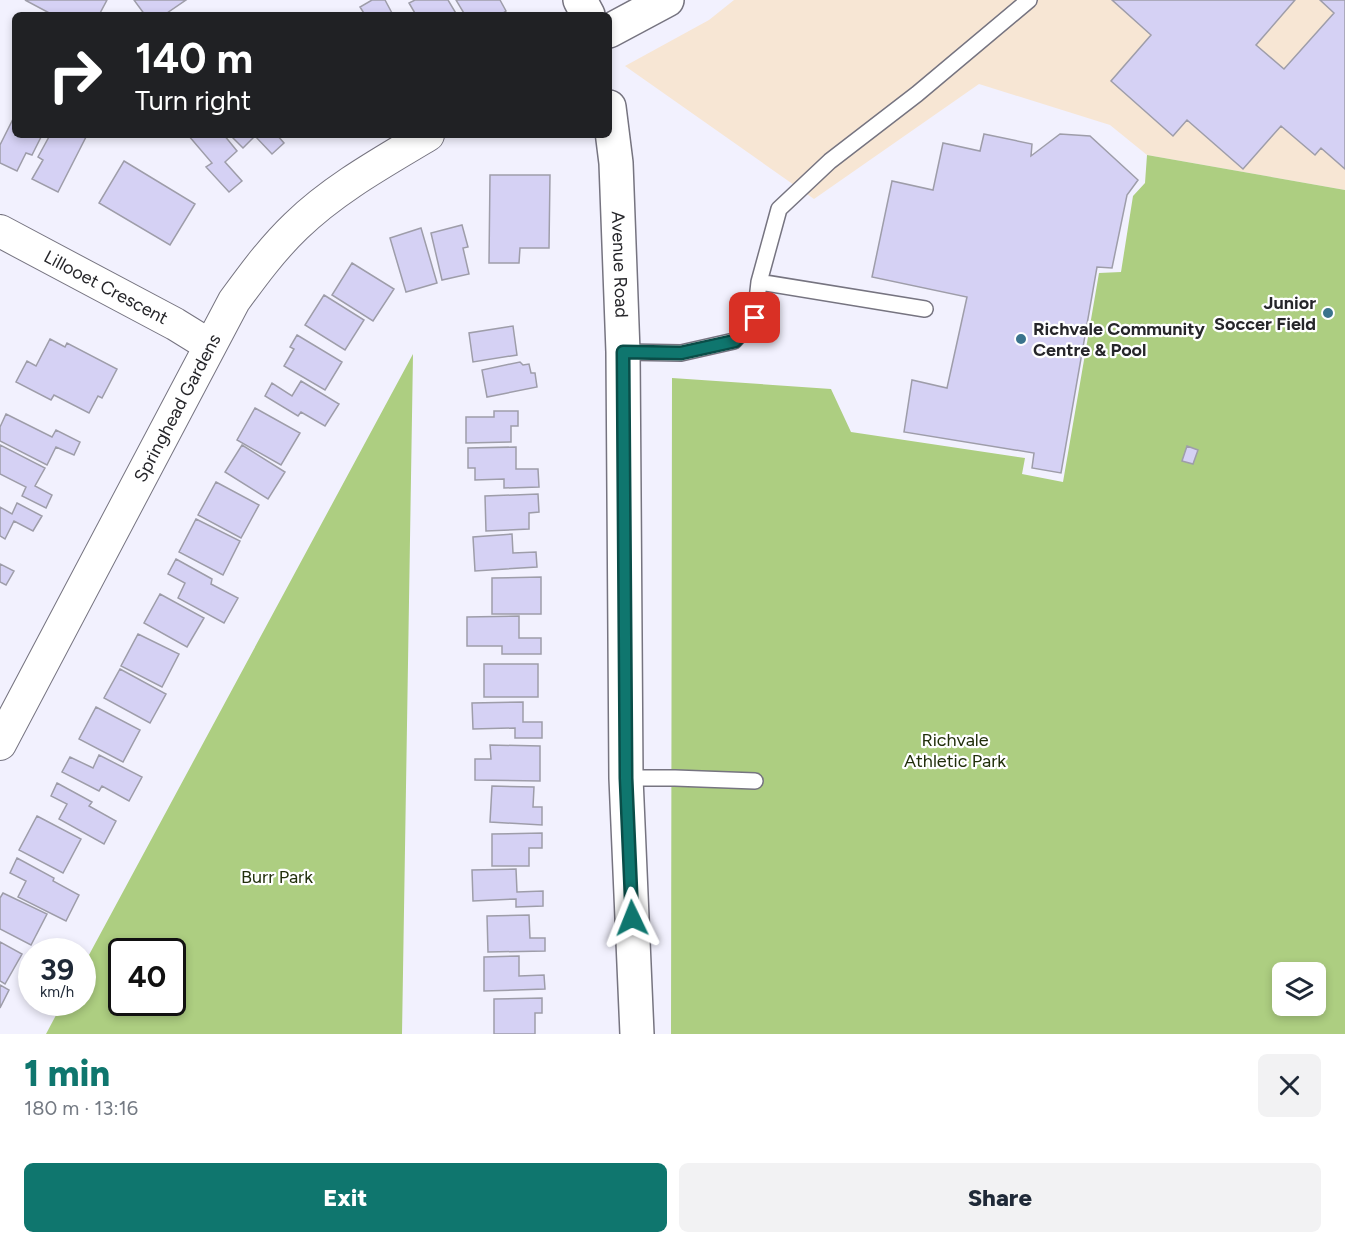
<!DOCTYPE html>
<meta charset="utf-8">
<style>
:root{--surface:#fff;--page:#f2f2f3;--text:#1f2937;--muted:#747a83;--accent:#0f766e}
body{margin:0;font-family:Figtree,sans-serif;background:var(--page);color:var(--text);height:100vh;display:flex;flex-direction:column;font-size:22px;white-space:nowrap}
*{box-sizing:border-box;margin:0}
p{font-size:20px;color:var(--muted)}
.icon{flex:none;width:33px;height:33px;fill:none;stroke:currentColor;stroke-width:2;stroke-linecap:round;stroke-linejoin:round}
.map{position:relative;height:1034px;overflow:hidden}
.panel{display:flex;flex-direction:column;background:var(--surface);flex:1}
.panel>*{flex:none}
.top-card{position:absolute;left:12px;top:12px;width:600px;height:126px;border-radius:9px;box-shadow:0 3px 9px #0003;background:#202124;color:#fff;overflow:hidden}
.buttons{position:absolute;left:1272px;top:962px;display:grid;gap:12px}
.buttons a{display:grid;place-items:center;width:54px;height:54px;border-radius:9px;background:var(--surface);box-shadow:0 3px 9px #0003;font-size:30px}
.speed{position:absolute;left:18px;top:938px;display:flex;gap:12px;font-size:30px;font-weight:700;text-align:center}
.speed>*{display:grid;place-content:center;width:78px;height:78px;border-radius:50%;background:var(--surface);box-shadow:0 3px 9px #0003;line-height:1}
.speed small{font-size:15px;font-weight:400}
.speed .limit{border:3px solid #111;border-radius:9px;background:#fff;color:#111}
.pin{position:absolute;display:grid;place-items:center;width:51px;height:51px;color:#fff;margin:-26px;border-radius:12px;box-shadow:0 3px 9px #0006}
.me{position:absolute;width:66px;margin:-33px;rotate:358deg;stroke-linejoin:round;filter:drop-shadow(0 0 4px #0008)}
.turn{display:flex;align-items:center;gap:21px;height:126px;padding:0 24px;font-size:27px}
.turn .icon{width:78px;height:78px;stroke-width:2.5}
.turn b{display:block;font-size:42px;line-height:51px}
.round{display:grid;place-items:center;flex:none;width:63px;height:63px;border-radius:9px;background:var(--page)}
.head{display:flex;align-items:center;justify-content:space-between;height:102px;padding:0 24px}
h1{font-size:36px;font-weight:800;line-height:45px;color:var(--accent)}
.action{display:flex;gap:12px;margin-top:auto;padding:12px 24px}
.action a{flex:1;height:69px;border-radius:9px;background:var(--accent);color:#fff;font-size:24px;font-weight:800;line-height:69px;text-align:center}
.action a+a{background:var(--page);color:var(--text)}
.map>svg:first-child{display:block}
.commercial{fill:#f7e6d4}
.green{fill:#adce81;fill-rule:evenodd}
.building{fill:#d5d1f4;stroke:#9e9da9;stroke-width:1.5}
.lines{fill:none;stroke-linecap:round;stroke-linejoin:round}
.lane-casing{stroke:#767480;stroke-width:18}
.street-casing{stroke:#767480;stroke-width:34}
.secondary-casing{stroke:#767480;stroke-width:36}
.lane{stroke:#fff;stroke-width:15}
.street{stroke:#fff;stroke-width:32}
.secondary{stroke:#fff;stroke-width:33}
.route-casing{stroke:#0a4d48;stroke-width:15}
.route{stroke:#0f766e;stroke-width:10}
.poi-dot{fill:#3a738c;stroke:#fff;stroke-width:2}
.labels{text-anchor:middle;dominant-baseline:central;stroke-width:4.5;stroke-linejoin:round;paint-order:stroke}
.street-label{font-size:18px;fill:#26262a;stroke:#fff}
.poi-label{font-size:18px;font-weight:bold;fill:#26262a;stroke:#fff;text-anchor:end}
.park-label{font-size:18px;fill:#212f0b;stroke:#fff}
</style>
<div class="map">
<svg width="1345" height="1034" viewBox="0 0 1345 1034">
<rect width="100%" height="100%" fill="#f2f1fe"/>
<!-- commercial -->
<path class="commercial" d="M734,0H1345V190L1147,155L1110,125L979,84L814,199L625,66L709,20Z"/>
<!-- green -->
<path class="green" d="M1147,155L1345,190V1034H671L672,378L831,389L851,432L1025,458L1022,474L1063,482L1099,273L1121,272L1133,196L1145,183ZM1282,972H1316V1005H1282Z
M413,354L402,1034H46L63,1002H82L83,966ZM122,951H172V1002H122Z"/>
<!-- building -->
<path class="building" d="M25,0H107L99,15H53Z
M134,0H186L164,15H145Z
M372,0H385L393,15H365L360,7Z
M415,0H448L457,15H416L409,3Z
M456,0H500L506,11L500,15H465Z
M1112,0H1295L1256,45L1284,69L1334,13L1320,0H1345V169L1321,148L1315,155L1281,126L1243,169L1187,120L1173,136L1111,81L1151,35Z
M15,115V135H42L32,155L26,153L17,171L0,163V145Z
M984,134L1032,144L1031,156L1060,134L1090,136L1138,180L1127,195L1112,268L1097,267L1061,473L1032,468L1034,453L904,432L912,380L947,388L967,297L872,277L892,181L933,190L943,143L980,151Z
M50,135H87L58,192L32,179L43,160L38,157Z
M188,135H224L237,151L225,162L242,181L229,192L206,167L212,163Z
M230,135H277L284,143L272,154L255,136L243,148Z
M124,161L195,204L170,245L99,203Z
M490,175H550L549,248H520L519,263H489Z
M462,225L468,247L463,248L469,274L442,280L431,233Z
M421,228L437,283L406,292L390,238Z
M352,263L394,289L373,321L332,295Z
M324,295L364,320L345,350L305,325Z
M513,326L517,355L473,362L469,333Z
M297,335L342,362L325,390L284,366L294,349L290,347Z
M50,339L65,347L67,343L117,369L102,398L98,396L89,413L54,395L51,400L16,382L27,361L36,366Z
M520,362L523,365L529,364L531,373H535L537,387L487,397L482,370Z
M301,381L339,404L325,426L301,412L298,416L265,396L272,383L292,396Z
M255,408L300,433L281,465L237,440Z
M494,411H518V426H511V442L466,443V417H494Z
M6,414L52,437L56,430L80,442L74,455L56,447L47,465L0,441V427Z
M0,445L45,468L35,486L52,495L46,508L22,496L26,487L0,474Z
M242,445L285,472L268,499L225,472Z
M1187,446L1198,450L1193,464L1182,461Z
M516,447V469H538L539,487L504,488V479L475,480V468H468V448Z
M216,482L259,505L241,538L198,515Z
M538,494L539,512L529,513V529L486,531L485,496Z
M17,503L42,516L33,531L14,521L5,539L0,536V507L12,514Z
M196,519L240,541L223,575L179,552Z
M512,534L513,553L536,552L537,567L475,571L473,537Z
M176,559L212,579L211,584L238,598L224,623L178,598L185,583L168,574Z
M0,564L14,571L6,585L0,582Z
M541,577V614H492V578Z
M160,594L204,618L187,647L144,623Z
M519,616V638H541V654H502V646H467V617Z
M138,634L179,654L162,687L121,666Z
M484,664H538V697H484Z
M120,669L166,694L150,723L104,698Z
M523,702V722H542V738H515V728L473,729L472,703Z
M96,707L140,730L123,762L79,739Z
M490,745L540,746V781L475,780V759H491Z
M99,755L142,777L129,801L102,786L99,791L62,772L70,757L93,768Z
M57,783L92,802L89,806L116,821L104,844L59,819L67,804L51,796Z
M492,786L534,787L533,807H542V825L490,822Z
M37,816L81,839L63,873L19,850Z
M542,833V848H529V866H492V834Z
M17,858L54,878L53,881L79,895L66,921L18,897L26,881L10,873Z
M516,869L517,892L543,891V906L516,907V899L473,901L472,870Z
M3,893L47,914L31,945L0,929V898Z
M529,915L530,938H545V951L488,952L487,916Z
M0,942L22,954L5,984L0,981Z
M519,956V976L544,975L545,989L484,991V957Z
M0,985L9,990L0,1008Z
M542,998V1013H535V1034H494V999Z"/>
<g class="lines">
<defs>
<path id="lane" d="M759,282L925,309
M623,352L681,353L734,341L755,318L759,282L779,209L830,161L917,94L1029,0
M626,778H675L755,781"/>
<g id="street">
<path id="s1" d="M0,231L175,324L209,345"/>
<path id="s2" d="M0,744L234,301C253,275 272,249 296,226C334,189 383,162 428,135"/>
</g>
<g id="secondary">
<path d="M580,0L588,15"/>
<path d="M609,31L667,0"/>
<path id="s3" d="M609,107L616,163L623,352L626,778L637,1034"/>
</g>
</defs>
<!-- lane casing -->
<use href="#lane" class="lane-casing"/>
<!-- street casing -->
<use href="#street" class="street-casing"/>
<!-- secondary casing -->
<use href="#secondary" class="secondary-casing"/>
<!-- lane -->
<use href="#lane" class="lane"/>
<!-- street -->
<use href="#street" class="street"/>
<!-- secondary -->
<use href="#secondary" class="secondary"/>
</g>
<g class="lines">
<defs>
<path id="route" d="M632,918L626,778L623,352L681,353L735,341L755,318"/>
</defs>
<!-- route casing -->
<use href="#route" class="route-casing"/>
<!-- route -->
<use href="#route" class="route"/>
</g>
<!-- markers -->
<g class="poi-dot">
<circle cx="1328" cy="313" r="6"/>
<circle cx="1021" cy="339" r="6"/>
</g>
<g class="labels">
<!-- street labels -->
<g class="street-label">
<text stroke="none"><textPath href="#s3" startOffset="158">Avenue Road</textPath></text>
<text stroke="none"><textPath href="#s1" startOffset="120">Lillooet Crescent</textPath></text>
<text stroke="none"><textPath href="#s2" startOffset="380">Springhead Gardens</textPath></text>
</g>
<!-- poi labels -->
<g class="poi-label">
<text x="1316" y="303">Junior<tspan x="1316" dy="21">Soccer Field</tspan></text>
<text x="1033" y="329" text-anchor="start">Richvale Community<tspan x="1033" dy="21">Centre &amp; Pool</tspan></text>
</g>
<!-- park labels -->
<g class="park-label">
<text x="955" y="740">Richvale<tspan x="955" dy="21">Athletic Park</tspan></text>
<text x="277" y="877">Burr Park</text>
</g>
</g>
</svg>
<div class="buttons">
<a><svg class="icon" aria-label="layers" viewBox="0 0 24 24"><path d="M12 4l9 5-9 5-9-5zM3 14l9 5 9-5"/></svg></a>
</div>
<div class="speed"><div>39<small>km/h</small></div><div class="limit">40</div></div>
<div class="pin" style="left:755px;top:318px;background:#d93025"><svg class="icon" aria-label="arrive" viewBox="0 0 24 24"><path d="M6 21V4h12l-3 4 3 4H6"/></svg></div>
<svg class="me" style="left:632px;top:918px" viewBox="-20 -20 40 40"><path d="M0-17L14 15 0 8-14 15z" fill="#0f766e" stroke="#fff" stroke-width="4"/></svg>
<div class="top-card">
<div class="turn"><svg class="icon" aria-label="right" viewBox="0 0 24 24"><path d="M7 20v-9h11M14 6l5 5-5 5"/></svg><div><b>140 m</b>Turn right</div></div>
</div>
</div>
<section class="panel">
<div class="head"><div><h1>1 min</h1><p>180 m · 13:16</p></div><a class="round"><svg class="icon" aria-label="close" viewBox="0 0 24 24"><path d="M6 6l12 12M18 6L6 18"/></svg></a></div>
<div class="action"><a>Exit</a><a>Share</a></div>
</section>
